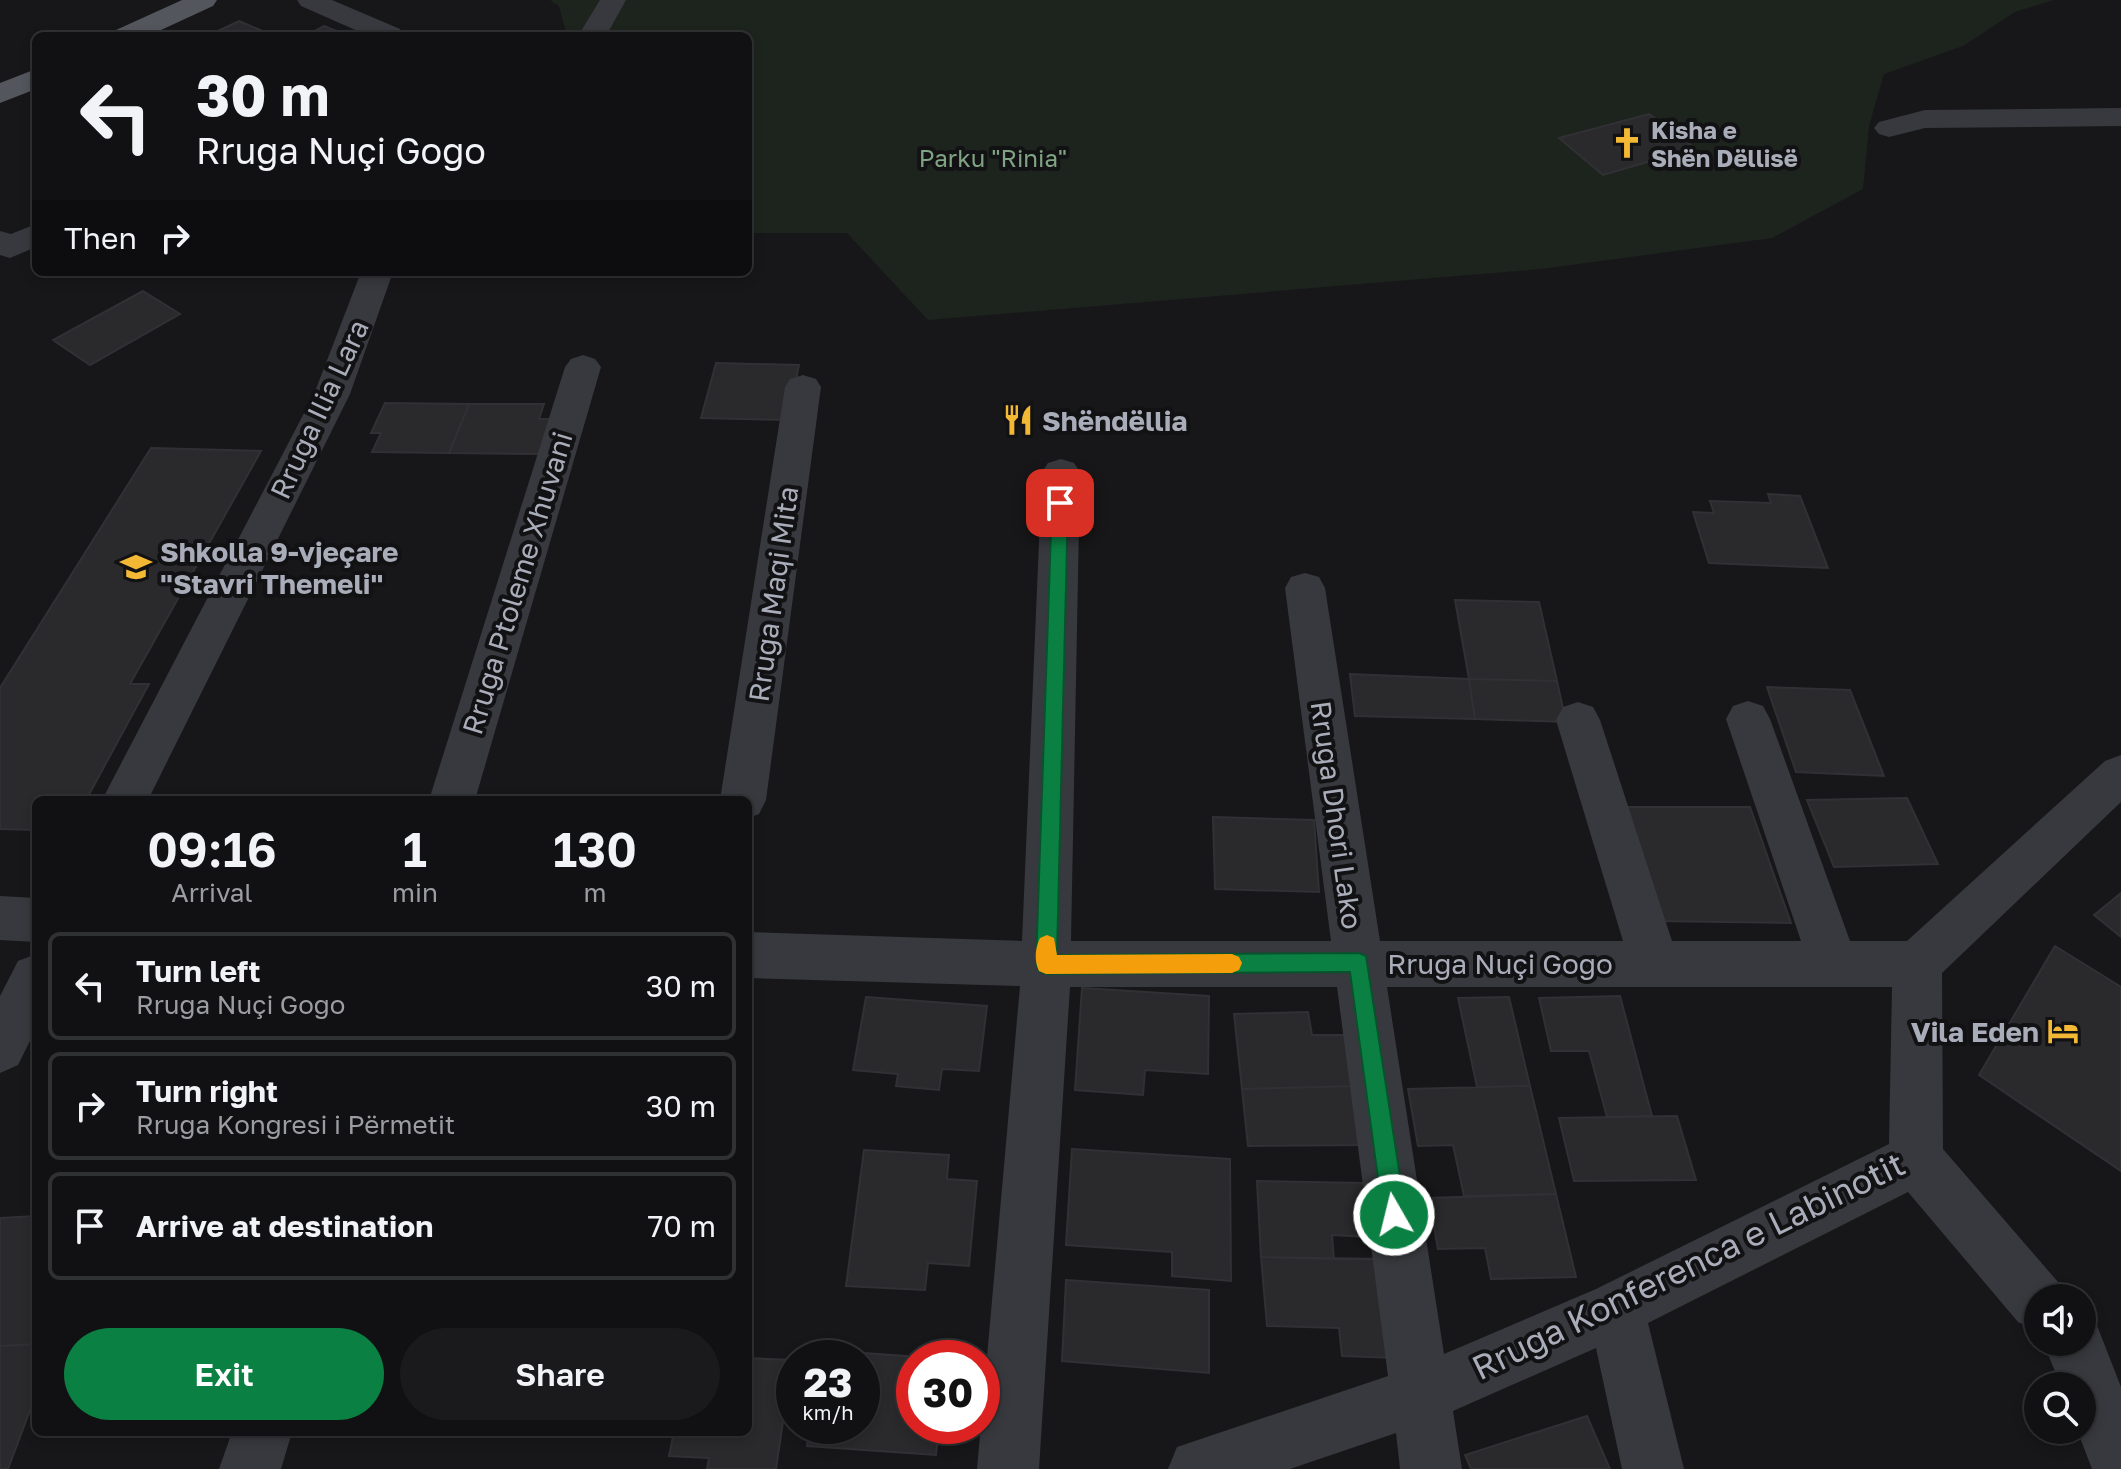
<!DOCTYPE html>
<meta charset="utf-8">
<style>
:root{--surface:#111113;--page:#1a1a1c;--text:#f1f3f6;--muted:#9c9da0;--line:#303133;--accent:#0b8043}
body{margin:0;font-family:"Golos Text",sans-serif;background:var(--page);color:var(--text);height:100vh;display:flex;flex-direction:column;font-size:30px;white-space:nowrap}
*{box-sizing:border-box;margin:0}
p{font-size:26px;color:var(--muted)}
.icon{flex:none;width:44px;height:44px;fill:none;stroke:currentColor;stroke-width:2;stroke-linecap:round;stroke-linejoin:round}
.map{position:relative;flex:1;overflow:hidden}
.details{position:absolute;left:32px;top:796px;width:720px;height:640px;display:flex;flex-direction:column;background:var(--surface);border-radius:12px;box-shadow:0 4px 12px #0003,0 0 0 2px var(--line)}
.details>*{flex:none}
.guide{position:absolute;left:32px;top:32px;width:720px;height:244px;border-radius:12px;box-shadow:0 4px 12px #0003,0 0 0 2px var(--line);background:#111113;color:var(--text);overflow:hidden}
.buttons{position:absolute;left:2024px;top:1284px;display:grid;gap:16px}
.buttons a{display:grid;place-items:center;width:72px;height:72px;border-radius:50%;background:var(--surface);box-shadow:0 4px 12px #0003,0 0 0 2px var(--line);font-size:40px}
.speed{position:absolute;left:776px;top:1340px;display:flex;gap:16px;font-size:40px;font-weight:700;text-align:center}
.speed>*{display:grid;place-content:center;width:104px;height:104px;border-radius:50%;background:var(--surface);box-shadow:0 4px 12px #0003,0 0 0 2px var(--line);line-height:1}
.speed small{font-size:20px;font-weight:400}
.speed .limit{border:12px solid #d22;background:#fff;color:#111}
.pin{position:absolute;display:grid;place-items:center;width:68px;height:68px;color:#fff;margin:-34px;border-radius:16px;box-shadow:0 4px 12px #0006}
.me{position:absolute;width:88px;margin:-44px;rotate:352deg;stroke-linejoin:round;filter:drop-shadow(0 0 6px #0008)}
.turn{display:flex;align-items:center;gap:28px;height:168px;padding:0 32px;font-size:36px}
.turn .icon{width:104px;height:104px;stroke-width:2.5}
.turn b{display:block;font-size:56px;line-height:68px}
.then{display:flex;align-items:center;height:76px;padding:0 32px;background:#0003;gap:16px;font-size:30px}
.eta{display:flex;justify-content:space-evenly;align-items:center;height:136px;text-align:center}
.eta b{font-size:48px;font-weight:600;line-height:56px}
.action{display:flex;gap:16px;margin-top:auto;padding:16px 32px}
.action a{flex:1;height:92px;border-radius:48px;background:var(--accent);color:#fff;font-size:32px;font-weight:600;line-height:92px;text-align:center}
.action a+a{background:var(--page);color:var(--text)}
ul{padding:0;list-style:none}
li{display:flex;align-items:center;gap:24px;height:108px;margin:0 16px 12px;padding:0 16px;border:4px solid var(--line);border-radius:12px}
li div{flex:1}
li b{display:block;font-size:30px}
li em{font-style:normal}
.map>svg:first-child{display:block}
.green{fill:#1d241e}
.building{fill:#2a2a2d;stroke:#313135;stroke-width:2}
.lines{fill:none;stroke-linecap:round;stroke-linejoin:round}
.minor{fill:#38393e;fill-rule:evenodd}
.major{fill:#54565d;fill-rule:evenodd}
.route{fill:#0b8043;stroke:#07532c;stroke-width:2}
.slow{fill:#f59e0b}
.labels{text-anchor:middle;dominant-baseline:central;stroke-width:8;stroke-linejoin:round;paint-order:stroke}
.far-poi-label{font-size:24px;font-weight:bold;fill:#a9adb9;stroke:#121214;text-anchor:start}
.far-park-label{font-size:24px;fill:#80a483;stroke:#121214}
.street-label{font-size:28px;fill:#a9adb9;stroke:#121214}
.poi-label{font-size:28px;font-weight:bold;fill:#a9adb9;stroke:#121214;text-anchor:start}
.near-street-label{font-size:34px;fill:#a9adb9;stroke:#121214}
</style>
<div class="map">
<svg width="2121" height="1469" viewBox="0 0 2121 1469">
<rect width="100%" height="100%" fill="#171719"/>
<!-- green -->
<path class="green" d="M550,0H2053L2015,12L1963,46L1884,74L1869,126L1863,189L1772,238L1541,269L928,320L847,233H748V36H567L559,6Z"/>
<!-- building -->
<path class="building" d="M239,21L274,36H207Z
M324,26L349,36H305Z
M1649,114L1695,148L1603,175L1559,138Z
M143,291L180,314L90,365L53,340Z
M716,363L799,365L787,420L701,418Z
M385,403L469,404L449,453L372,452L381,433H371Z
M469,404H544L539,419H555L543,454L449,453Z
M151,448L261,451L130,684H149L86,800H36V830L0,829V688Z
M1768,494L1800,496L1828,568L1709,563L1693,512L1714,513L1710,501L1771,503Z
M1455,600L1539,602L1557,681L1469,679Z
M1350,674L1469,679L1475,719L1355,716Z
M1469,679L1557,681L1566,722L1475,719Z
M1767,687L1850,690L1884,776L1796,772Z
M1907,798L1938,864L1834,867L1807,800Z
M1622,807H1750L1791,923L1654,921Z
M1213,817L1314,820L1319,892L1215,889Z
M2121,893V937L2094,915Z
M2055,946L2121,987V1171L1979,1075Z
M1082,988L1209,996L1208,1074L1145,1070L1143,1095L1075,1090Z
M1620,996L1652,1116L1607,1117L1589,1051H1551L1539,998Z
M866,997L987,1006L979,1071L942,1069L939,1090L896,1086L898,1074L853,1070Z
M1509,997L1530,1086L1477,1087L1458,998Z
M1308,1012L1312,1035H1349L1357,1086L1242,1089L1234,1014Z
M1357,1086L1366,1145L1248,1146L1242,1089Z
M1530,1086L1556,1194L1464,1196L1453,1145L1418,1146L1408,1089Z
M1677,1116L1696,1180L1574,1181L1559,1118Z
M1072,1149L1230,1159L1231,1281L1172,1276V1252L1066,1245Z
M864,1150L949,1155L947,1179L977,1181L969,1266L928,1263L925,1290L846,1286Z
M1257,1181L1363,1183L1369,1237L1332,1235L1334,1259L1261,1257Z
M1556,1194L1576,1277L1491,1279L1485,1248L1438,1249L1429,1198Z
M36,1216V1344L0,1346V1218Z
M1261,1257L1384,1259L1396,1358L1342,1356L1339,1328L1267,1326Z
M1066,1280L1209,1290V1373L1062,1361Z
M36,1344V1394L8,1469H0V1346Z
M822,1350L934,1358H914V1426H939L936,1455L807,1446L810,1426H862V1358H821Z
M748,1358L792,1360L776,1469H707L709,1458L669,1456L674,1432H748Z
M1587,1416L1610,1469H1471L1465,1455Z"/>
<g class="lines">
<!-- minor -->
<path class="minor" d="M297,0H332L400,29L404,35L369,36L301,6Z
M600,0H626L606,36H578Z
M2121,108V126L1925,128L1889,137L1879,134L1874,128L1879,122L1925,110Z
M36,224V247L10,258L0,255V231L11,234Z
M361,272H393L350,394L148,800H102L314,394Z
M583,355L595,359L601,367L475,800H429L565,367L571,359Z
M803,375L816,379L821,387L766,800L759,814L748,818V800H720L785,387L790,379Z
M1061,459L1074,463L1080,472L1071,941H1331L1285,588L1291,577L1305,573L1319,577L1325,588L1380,941H1623L1556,720L1563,707L1578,702L1593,707L1600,720L1672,941H1801L1726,719L1733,706L1748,701L1763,706L1770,719L1850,941H1907L2105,761L2121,755V802L1942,973L1943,1149L2058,1282L2065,1298H2038V1331L2018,1322L1908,1192L1648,1323L1684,1469H1622L1596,1348L1453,1411L1462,1469H1400L1396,1433L1290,1469H1168L1177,1447L1388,1376L1337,987H1070L1039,1469H977L1020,986L748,978V932L1022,941L1042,472L1048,463ZM1387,987H1892L1889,1144L1596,1289L1444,1354Z
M0,896L36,898V942L0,940Z
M36,954V1029L18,1065L0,1073V996L18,961Z
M2082,1317L2093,1321L2098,1328L2121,1387V1469H2092L2077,1430H2082V1386H2061L2043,1342H2082Z
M232,1432H292L281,1469H219Z"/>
<!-- major -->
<path class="major" d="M182,0H217L213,6L148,36H112L116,30Z
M36,69V89L0,103V83Z"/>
</g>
<!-- route -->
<path class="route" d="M1060,497L1068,503L1057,955L1359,953L1366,956L1406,1215L1402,1223L1394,1226L1386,1223L1383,1215L1350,972L1046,974L1039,971L1036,964L1052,503Z"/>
<!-- slow -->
<path class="slow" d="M1047,935L1054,938L1057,955L1232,954L1239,957L1242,963L1239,970L1232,973L1046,974L1039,971C1034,961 1035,948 1040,938Z"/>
<!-- icons -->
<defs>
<symbol id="church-bare" viewBox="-9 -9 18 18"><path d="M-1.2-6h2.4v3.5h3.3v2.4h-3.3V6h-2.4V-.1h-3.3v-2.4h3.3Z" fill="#f4b934" stroke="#121214" stroke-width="2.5" paint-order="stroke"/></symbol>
<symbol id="restaurant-bare" viewBox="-9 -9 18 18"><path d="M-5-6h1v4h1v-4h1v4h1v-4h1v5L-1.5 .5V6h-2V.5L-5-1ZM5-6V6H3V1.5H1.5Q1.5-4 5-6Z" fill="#f4b934" stroke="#121214" stroke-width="2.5" paint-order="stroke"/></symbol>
<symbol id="school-bare" viewBox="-9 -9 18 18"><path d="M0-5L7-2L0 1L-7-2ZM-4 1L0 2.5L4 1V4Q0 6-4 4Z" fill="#f4b934" stroke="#121214" stroke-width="2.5" paint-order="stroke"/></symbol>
<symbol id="hotel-bare" viewBox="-9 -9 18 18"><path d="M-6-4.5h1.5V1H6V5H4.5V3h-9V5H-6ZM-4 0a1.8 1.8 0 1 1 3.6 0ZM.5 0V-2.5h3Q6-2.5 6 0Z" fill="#f4b934" stroke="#121214" stroke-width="2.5" paint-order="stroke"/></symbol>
</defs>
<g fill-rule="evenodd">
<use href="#church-bare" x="1605" y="121" width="44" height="44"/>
<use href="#restaurant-bare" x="996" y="398" width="44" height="44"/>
<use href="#school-bare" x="114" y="545" width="44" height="44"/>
<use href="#hotel-bare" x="2041" y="1009" width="44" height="44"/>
</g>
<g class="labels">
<!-- far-poi labels -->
<g class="far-poi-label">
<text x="1651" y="129">Kisha e<tspan x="1651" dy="28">Shën Dëllisë</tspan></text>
</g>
<!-- far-park labels -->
<g class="far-park-label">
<text x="993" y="157">Parku "Rinia"</text>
</g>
<!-- street labels -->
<g class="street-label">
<text transform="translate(319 409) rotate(-65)">Rruga Ilia Lara</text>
<text transform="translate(517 583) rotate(-73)">Rruga Ptoleme Xhuvani</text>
<text transform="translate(773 594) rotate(-82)">Rruga Maqi Mita</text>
<text transform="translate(1337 815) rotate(82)">Rruga Dhori Lako</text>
<text x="1500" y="963">Rruga Nuçi Gogo</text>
</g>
<!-- poi labels -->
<g class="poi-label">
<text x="1042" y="420">Shëndëllia</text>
<text x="160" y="551">Shkolla 9-vjeçare<tspan x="160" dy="32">"Stavri Themeli"</tspan></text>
<text x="2039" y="1031" text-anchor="end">Vila Eden</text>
</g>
<!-- near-street labels -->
<g class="near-street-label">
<text transform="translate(1688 1265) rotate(-26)">Rruga Konferenca e Labinotit</text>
</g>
</g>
</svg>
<div class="buttons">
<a><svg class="icon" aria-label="sound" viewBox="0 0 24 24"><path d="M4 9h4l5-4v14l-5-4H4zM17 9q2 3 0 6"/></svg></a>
<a><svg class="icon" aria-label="search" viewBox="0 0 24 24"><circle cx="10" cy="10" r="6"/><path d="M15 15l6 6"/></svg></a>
</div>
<div class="speed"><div>23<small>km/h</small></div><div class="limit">30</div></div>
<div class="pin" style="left:1060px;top:503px;background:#d93025"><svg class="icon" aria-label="arrive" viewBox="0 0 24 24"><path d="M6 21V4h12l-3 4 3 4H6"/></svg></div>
<svg class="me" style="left:1394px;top:1215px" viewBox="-20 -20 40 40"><circle r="17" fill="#0b8043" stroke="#fff" stroke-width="3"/><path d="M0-11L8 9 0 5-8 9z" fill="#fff"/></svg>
<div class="guide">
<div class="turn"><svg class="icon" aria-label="left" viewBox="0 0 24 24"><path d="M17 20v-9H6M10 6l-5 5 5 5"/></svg><div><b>30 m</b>Rruga Nuçi Gogo</div></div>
<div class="then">Then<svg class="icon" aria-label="right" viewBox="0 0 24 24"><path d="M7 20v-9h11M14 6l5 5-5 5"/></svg></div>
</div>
<section class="details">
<div class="eta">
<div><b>09:16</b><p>Arrival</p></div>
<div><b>1</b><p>min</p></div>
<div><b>130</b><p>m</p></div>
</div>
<ul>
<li><svg class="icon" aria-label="left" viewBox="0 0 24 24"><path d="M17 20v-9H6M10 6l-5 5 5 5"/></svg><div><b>Turn left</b><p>Rruga Nuçi Gogo</p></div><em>30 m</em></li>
<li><svg class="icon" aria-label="right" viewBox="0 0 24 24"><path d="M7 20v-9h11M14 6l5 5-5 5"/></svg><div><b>Turn right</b><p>Rruga Kongresi i Përmetit</p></div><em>30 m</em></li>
<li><svg class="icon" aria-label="arrive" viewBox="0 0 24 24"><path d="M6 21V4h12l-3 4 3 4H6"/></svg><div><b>Arrive at destination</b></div><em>70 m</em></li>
</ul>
<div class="action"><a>Exit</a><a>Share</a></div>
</section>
</div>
